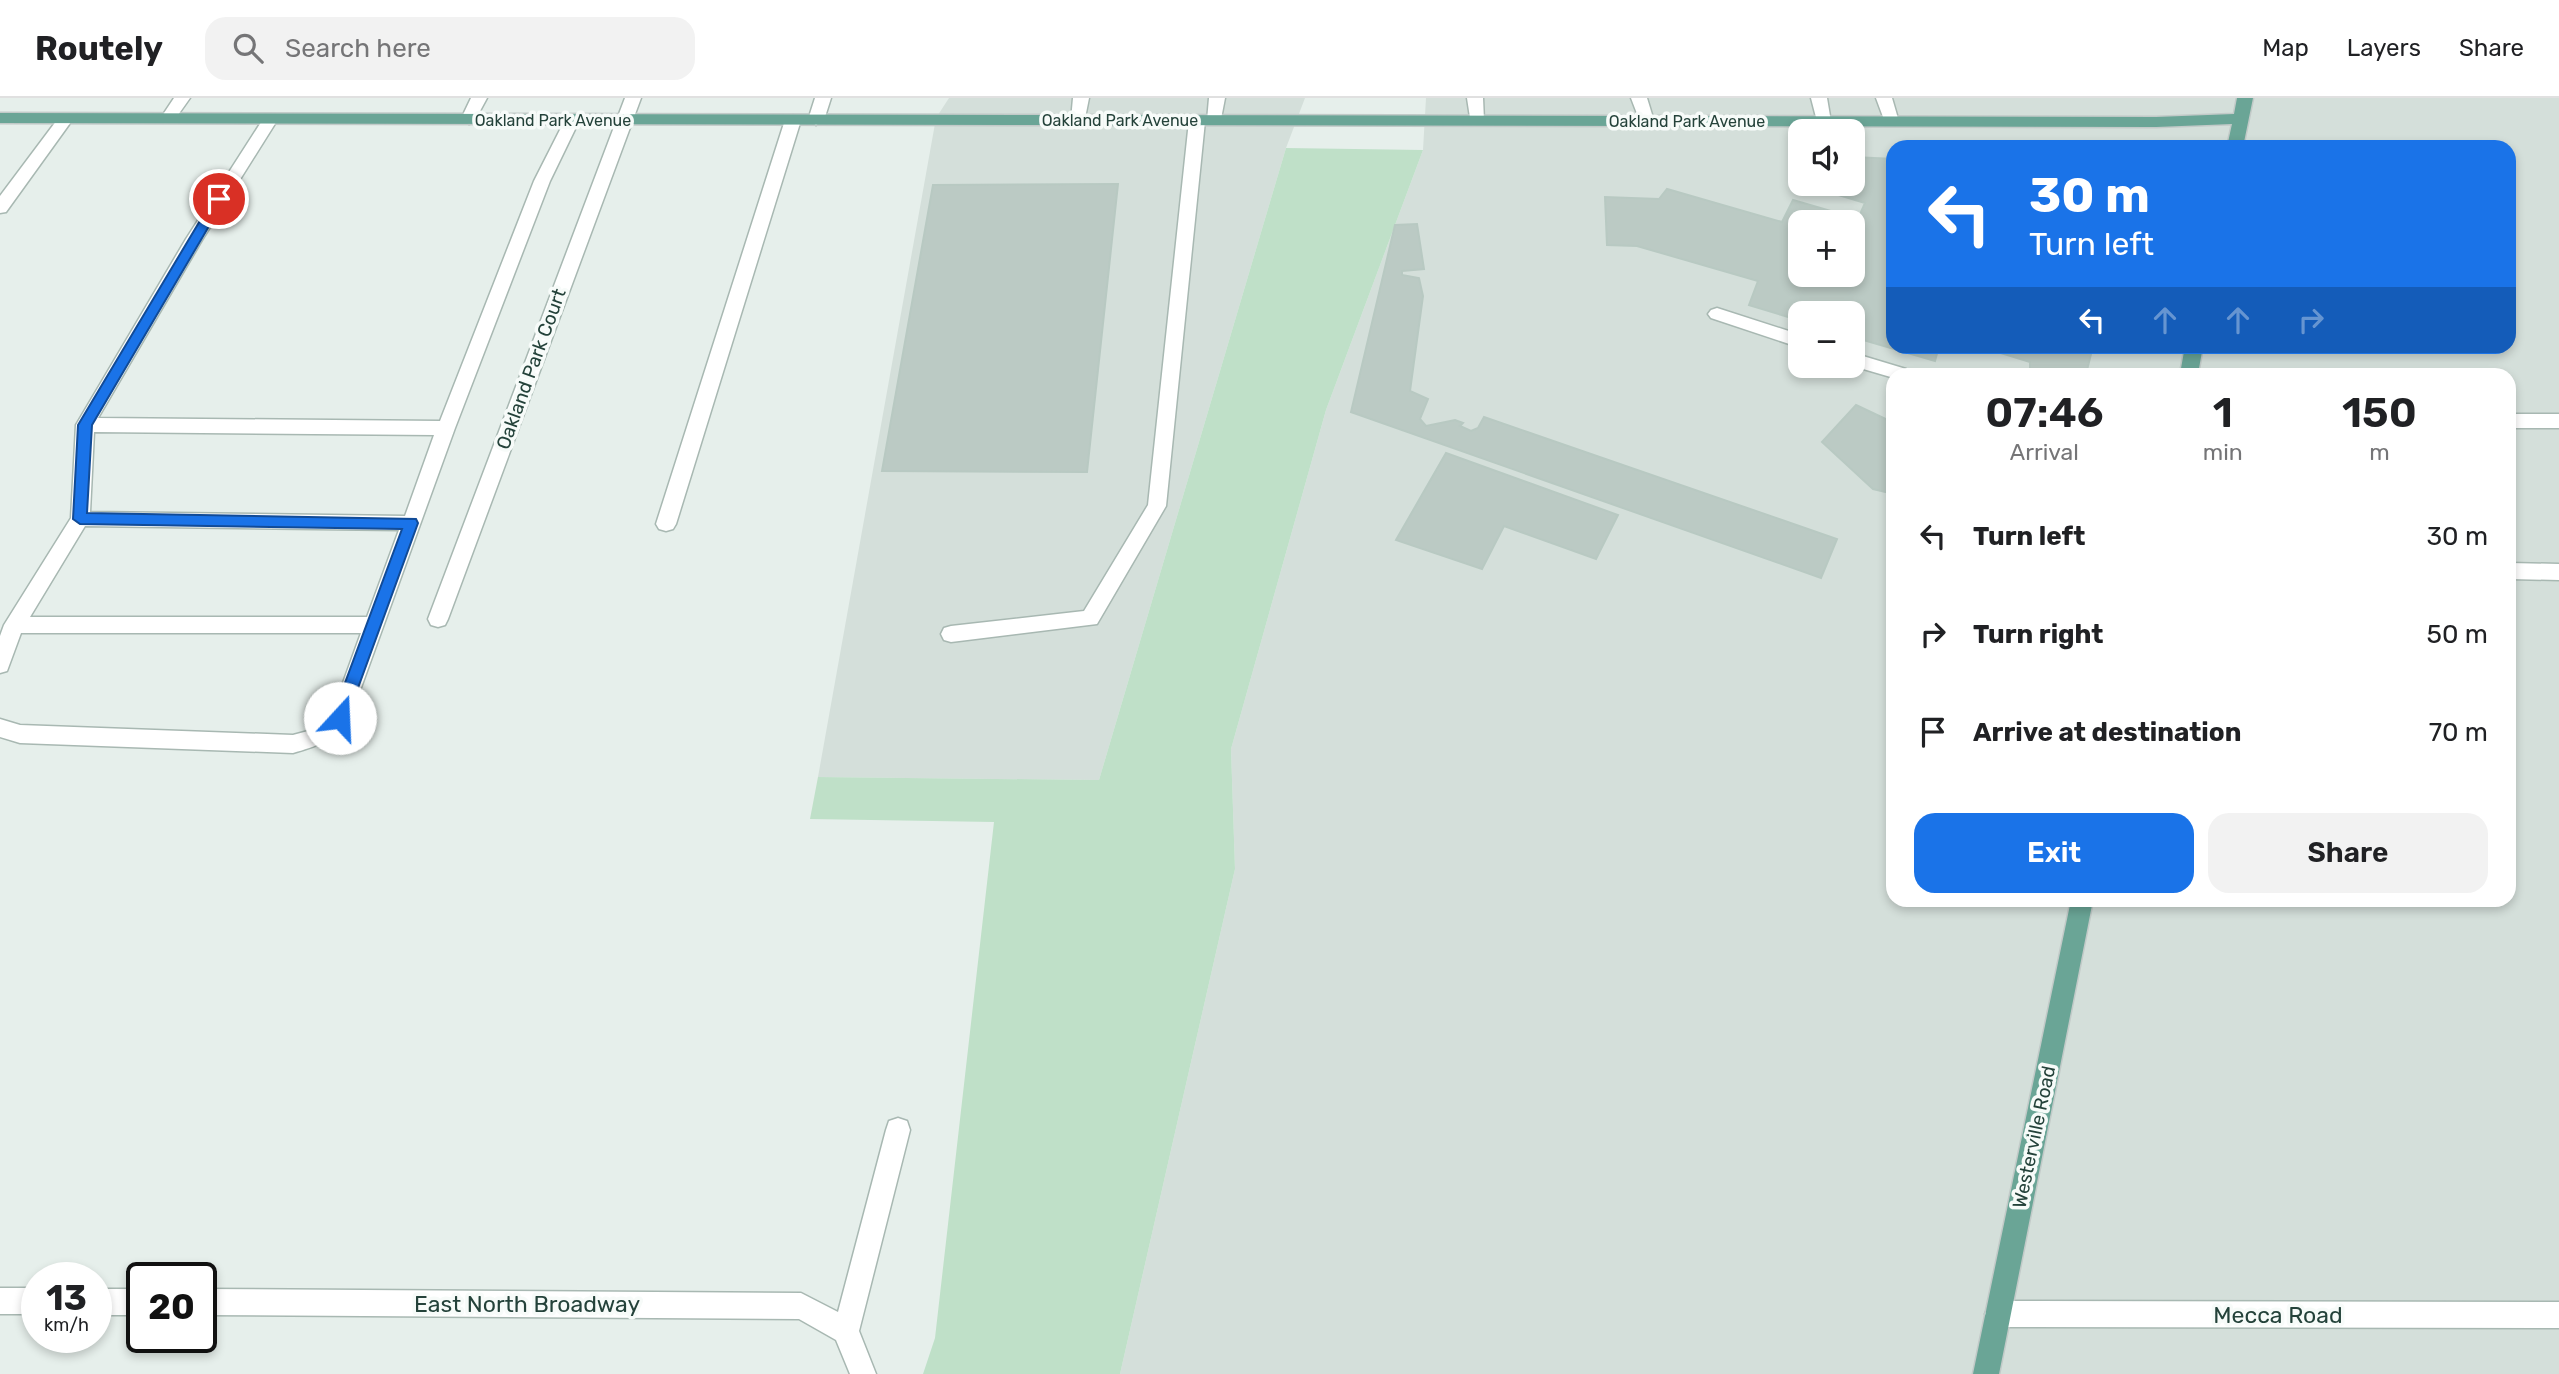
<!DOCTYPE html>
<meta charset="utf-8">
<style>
:root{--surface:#fff;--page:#f2f2f2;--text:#202124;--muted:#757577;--line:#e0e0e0;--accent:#1a73e8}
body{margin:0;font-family:Rubik,sans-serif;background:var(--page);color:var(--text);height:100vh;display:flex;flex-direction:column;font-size:26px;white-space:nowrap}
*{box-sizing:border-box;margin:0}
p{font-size:23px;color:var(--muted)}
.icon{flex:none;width:38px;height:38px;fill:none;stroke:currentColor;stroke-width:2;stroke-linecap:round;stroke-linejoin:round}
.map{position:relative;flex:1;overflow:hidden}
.drawer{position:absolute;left:1886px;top:270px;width:630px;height:539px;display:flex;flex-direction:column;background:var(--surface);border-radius:21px;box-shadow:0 4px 10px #0003}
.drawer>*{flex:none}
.guide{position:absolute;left:1886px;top:42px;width:630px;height:214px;border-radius:21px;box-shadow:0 4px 10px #0003;background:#1a73e8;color:#fff;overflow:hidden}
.tools{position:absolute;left:1788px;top:21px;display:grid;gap:14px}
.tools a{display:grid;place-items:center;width:77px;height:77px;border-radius:14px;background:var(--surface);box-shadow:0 4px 10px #0003;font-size:35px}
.speed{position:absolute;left:21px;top:1164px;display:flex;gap:14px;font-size:35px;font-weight:700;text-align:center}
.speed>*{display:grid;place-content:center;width:91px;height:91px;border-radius:50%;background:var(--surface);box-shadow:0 4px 10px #0003;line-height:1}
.speed small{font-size:18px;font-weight:400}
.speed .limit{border:4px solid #111;border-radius:10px;background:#fff;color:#111}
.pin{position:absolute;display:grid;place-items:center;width:60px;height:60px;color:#fff;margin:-30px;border:4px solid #fff;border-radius:50%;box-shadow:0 2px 7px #0007}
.me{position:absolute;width:77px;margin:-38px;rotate:20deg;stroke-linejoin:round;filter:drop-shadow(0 0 5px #0008)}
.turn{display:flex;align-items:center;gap:24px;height:147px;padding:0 28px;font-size:32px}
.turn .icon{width:91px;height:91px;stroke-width:2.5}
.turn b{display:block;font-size:49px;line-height:60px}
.lanes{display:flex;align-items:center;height:66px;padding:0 28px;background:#0003;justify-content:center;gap:35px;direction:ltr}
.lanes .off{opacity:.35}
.eta{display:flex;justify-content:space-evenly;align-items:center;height:119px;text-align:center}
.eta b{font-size:42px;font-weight:600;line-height:49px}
.button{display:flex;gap:14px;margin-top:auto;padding:14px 28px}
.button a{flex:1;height:80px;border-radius:21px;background:var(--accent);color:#fff;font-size:28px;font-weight:600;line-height:80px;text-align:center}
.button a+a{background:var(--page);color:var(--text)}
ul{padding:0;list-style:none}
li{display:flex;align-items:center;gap:21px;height:98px;padding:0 28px}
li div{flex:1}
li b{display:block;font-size:26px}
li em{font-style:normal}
header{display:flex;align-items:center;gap:42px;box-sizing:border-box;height:98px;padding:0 35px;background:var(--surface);border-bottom:2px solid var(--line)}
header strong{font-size:33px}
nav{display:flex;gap:38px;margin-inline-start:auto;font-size:24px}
.search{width:490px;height:63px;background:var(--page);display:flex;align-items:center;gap:18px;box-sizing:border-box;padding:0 24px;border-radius:21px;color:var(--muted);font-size:26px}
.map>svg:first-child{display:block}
.built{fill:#d4dfda;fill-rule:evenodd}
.green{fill:#bfe0c8}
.building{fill:#bbcac4;stroke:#b8c9c2;stroke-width:2;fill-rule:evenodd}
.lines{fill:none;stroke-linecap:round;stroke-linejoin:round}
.minor-casing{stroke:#a8b8b2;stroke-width:3}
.major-casing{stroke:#c2cac8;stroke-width:3}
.minor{fill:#fff;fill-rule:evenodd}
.major{fill:#6aa596;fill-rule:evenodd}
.route{fill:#1a73e8;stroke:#114b97;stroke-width:2}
.labels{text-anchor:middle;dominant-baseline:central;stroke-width:7;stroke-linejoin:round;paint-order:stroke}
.far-street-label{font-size:16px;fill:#24423a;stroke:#f7fbf9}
.street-label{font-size:19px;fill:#24423a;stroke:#f7fbf9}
.near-street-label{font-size:23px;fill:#24423a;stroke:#f7fbf9}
</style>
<header>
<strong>Routely</strong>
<div class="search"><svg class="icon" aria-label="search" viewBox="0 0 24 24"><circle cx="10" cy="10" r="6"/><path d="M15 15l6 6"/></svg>Search here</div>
<nav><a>Map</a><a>Layers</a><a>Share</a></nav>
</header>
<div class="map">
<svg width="2559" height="1276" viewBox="0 0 2559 1276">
<rect width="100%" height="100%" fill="#e6efeb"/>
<!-- built -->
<path class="built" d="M949,0H1305L1286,50L1099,682L818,679L936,20Z
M1426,0H2559V1276H1120L1235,771L1231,651L1326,312L1423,52ZM1801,33H1853V86H1801ZM1894,49H2510V248H1894ZM1801,124H1853V177H1801ZM1801,215H1853V268H1801ZM1894,276H2510V802H1894Z"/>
<!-- green -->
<path class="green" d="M1286,50L1423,52L1326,312L1231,651L1235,771L1120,1276H923L935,1240L994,724L810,721L818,679L1099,682Z"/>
<!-- building -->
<path class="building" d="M1853,59L1894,61V248H1939L1935,263L1853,239V215H1801V223L1749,207L1758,183L1637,148L1607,147L1605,99L1659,101L1667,91L1782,124L1793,102L1858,121L1865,105L1802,86H1853ZM1801,124H1853V177H1801Z
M1118,86L1087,374L882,373L933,87Z
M1417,126L1424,171L1402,173V177L1419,180L1423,198L1410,293L1428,301L1420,321L1426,328L1455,322L1463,325L1460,328L1471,333L1478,330L1484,319L1837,441L1821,480L1351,314L1395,127Z
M1978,248H2093L2086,276H2042L2030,273V264Z
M1856,307L1894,325V396L1873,391L1822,344Z
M1446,355L1618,417L1596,461L1504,428L1482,471L1396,442Z"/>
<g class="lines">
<defs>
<path id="minor" d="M174,0H190L173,24H163L160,21Z
M471,0H487L474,24L469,26L461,21Z
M625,0H641L448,521L445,527L438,529L431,527L428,521Z
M815,0H831L824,22L816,27L808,22Z
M1073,0H1089L1084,25H1074L1071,22Z
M1209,0H1225L1220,26H1210L1207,23Z
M1467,0H1483L1484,23L1481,26H1471Z
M1631,0H1647L1654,23L1651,26H1641Z
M1811,0H1827L1831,24L1828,27H1818Z
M1876,0H1892L1899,24L1896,27H1886Z
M65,16L73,21L6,114L0,115V98L60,18Z
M270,16L278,21L202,142L98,320L440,323L534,83L567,18H577L580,21L550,83L455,330L350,620C340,641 314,649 293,655L20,645L0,639V621L20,627L293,637L308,633L332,615L361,535H21L7,573L0,575V538L4,527L71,420L76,327L186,141L265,18ZM94,334L434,337L405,418L90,414ZM85,428L399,432L367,519H30Z
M793,17L801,22L676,426L673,431L666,433L659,431L656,426L785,22Z
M1197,18L1205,23L1166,408L1097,526L951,544L944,542L941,536L944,530L951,528L1084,513L1148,407L1189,23Z
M1717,210L1801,237V250L1711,220L1708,216L1711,212Z
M1853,255L1906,271L1909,276H1894V280L1853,268Z
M2510,316H2559V330H2510Z
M2510,465L2559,466V482L2510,481Z
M898,1020L907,1023L910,1032L859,1233L876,1276H850L836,1242L799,1221L201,1217V1191L801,1195L838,1214L886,1032L889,1023Z
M0,1190H37V1216H0Z
M96,1191H142V1217H96Z
M1998,1203L2559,1204V1230L1998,1229L1989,1225L1985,1216L1989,1207Z"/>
<path id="major" d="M2237,0H2253L2243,49H2227L2232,26L2156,29L0,25V15L2156,19L2234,16Z
M2185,248H2203L2198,276H2180Z
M2071,802H2093L1999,1276H1973Z"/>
</defs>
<!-- minor casing -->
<use href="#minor" class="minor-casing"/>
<!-- major casing -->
<use href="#major" class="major-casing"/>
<!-- minor -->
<use href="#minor" class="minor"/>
<!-- major -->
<use href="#major" class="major"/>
</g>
<!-- route -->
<path class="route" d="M219,97L225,101L92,327L87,415L416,421L418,425L347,620L345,624H334L332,620L402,431L80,426L73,421L78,327L213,101Z"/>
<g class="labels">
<!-- far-street labels -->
<g class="far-street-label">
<text x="553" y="22">Oakland Park Avenue</text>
<text x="1120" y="22">Oakland Park Avenue</text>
<text x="1687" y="23">Oakland Park Avenue</text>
</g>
<!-- street labels -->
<g class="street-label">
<text transform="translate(531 271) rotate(-70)">Oakland Park Court</text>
<text transform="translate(2034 1039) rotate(-78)">Westerville Road</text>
</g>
<!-- near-street labels -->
<g class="near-street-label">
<text x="527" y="1206">East North Broadway</text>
<text x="2278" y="1217">Mecca Road</text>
</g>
</g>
</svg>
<div class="tools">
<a><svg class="icon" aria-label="sound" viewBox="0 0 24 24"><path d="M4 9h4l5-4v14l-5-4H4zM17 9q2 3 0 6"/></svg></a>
<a>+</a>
<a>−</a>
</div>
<div class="speed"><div>13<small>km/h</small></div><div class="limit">20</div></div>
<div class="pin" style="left:219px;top:101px;background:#d93025"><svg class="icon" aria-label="arrive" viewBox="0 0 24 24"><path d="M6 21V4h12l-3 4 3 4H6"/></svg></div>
<svg class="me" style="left:340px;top:620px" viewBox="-20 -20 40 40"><circle r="19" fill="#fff"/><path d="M0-13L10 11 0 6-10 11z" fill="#1a73e8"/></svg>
<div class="guide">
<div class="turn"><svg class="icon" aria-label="left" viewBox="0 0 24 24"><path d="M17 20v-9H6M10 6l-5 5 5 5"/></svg><div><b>30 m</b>Turn left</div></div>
<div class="lanes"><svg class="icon" aria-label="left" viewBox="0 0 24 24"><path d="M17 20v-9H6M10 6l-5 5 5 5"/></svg><svg class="icon off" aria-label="ahead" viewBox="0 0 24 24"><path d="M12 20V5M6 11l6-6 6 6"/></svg><svg class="icon off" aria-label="ahead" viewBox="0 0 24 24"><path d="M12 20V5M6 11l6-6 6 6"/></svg><svg class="icon off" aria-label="right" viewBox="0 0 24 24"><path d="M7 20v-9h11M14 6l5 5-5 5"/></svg></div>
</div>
<section class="drawer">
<div class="eta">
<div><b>07:46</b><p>Arrival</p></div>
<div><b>1</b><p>min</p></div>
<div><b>150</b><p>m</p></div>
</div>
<ul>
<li><svg class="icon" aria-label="left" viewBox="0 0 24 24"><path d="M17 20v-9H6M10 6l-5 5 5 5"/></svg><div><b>Turn left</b></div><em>30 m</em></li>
<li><svg class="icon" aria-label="right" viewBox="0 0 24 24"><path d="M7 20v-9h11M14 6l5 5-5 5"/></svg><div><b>Turn right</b></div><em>50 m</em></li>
<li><svg class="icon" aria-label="arrive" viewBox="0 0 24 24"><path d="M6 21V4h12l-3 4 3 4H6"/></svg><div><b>Arrive at destination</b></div><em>70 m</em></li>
</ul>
<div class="button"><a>Exit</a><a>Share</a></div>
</section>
</div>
